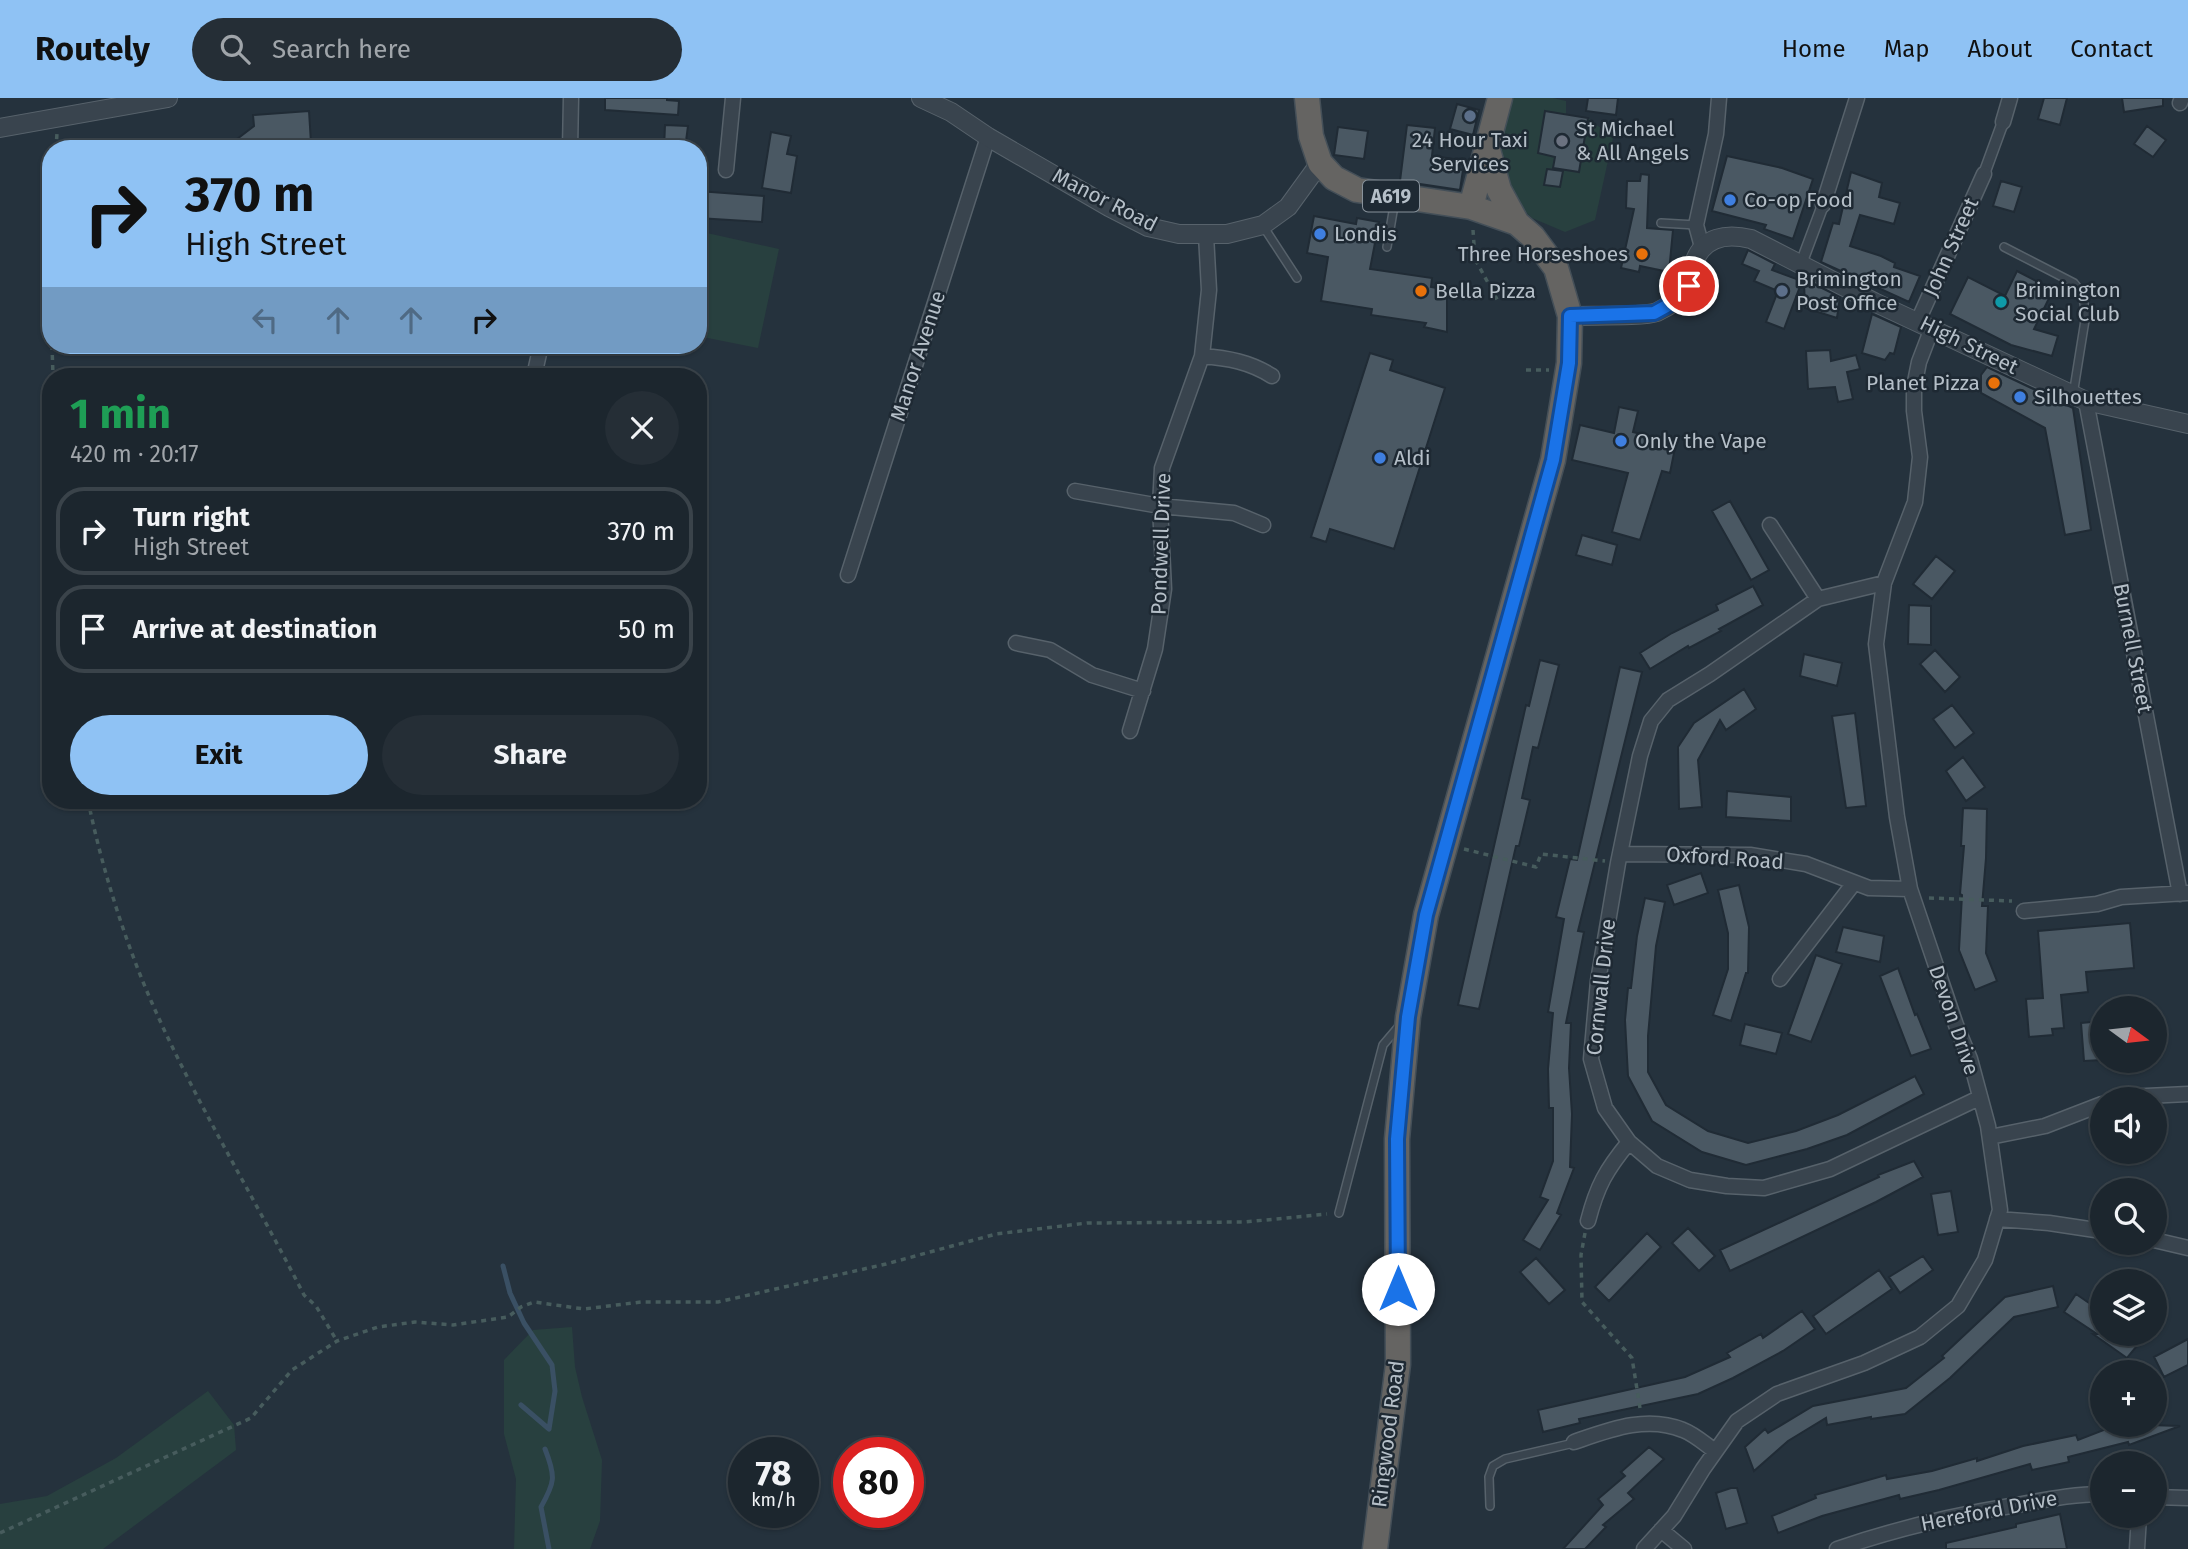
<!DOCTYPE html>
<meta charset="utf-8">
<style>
:root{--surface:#1c262e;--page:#252e36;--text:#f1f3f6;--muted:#a0a5aa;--line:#3a434a;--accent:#8fc2f4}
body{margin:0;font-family:"Fira Sans",sans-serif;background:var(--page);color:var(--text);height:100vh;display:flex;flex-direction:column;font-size:26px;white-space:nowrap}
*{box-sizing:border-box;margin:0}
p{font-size:23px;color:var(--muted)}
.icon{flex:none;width:38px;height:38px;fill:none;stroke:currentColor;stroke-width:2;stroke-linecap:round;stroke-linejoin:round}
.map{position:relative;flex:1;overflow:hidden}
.side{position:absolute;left:42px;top:270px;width:665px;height:441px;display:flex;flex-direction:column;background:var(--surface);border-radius:28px;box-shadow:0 2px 5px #0004,0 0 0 2px var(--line)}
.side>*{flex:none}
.top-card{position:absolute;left:42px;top:42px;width:665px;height:214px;border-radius:28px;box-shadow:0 2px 5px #0004,0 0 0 2px var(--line);background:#8fc2f4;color:#111;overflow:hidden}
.needle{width:46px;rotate:105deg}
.tools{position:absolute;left:2090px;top:898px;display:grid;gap:14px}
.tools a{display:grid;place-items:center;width:77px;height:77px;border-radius:50%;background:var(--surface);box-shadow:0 2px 5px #0004,0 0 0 2px var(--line);font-size:35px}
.speed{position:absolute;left:728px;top:1339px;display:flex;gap:14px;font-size:35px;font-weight:700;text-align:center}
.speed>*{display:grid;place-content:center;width:91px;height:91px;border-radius:50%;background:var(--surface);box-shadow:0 2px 5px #0004,0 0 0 2px var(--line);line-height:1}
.speed small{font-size:18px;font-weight:400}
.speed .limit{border:10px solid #d22;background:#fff;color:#111}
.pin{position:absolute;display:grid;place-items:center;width:60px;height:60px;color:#fff;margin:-30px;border:4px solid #fff;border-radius:50%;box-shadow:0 2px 7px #0007}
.me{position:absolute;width:77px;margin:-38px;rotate:0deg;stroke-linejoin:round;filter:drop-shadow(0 0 5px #0008)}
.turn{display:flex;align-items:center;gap:24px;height:147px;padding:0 28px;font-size:32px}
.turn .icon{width:91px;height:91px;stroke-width:2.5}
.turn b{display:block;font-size:49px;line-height:60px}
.lanes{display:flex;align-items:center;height:66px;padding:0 28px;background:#0003;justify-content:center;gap:35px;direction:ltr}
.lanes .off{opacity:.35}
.round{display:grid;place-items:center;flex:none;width:74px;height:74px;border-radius:37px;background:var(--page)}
.headline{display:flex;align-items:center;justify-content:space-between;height:119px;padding:0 28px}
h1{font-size:42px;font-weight:700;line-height:52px;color:#1e9e55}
.button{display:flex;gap:14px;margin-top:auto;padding:14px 28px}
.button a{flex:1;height:80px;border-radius:42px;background:var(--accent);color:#111;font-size:28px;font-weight:700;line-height:80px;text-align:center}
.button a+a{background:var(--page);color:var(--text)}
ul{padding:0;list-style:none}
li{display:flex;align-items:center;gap:21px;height:88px;margin:0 14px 10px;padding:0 14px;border:4px solid var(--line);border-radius:28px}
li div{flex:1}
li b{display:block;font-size:26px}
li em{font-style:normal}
header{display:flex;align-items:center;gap:42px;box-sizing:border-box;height:98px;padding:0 35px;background:var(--accent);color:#111}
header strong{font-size:33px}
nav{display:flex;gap:38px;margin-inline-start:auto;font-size:24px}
.search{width:490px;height:63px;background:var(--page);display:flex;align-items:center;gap:18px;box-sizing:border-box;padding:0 24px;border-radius:38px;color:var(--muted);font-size:26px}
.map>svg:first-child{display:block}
.green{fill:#28403f}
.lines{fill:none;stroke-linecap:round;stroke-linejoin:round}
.stream{stroke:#3a5064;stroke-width:5}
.building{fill:#4a5863;stroke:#202b35;stroke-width:2}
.service-casing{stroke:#57626b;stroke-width:10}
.pedestrian-casing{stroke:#57626b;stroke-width:13}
.minor-casing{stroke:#57626b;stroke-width:17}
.tertiary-casing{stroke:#57626b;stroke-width:20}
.trunk-casing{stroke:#444f58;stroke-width:27}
.path{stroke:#475c5d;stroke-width:3.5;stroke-dasharray:5 5;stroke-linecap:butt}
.service{stroke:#39444e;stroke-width:7}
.pedestrian{stroke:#39444e;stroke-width:10}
.minor{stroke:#39444e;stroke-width:14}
.tertiary{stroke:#39444e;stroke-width:18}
.trunk{stroke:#656462;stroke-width:24}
.route-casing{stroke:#114b97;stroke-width:18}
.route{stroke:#1a73e8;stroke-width:12}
.service-dot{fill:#5c6f8a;stroke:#1e2933;stroke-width:2.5}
.worship-dot{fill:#6b7280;stroke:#1e2933;stroke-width:2.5}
.shop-dot{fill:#3f7fe0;stroke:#1e2933;stroke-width:2.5}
.food-dot{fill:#e8710a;stroke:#1e2933;stroke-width:2.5}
.culture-dot{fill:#0f9aa8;stroke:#1e2933;stroke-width:2.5}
.labels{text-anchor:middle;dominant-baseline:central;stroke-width:5;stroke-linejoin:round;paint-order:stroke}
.shield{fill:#1e2933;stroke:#88929b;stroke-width:2}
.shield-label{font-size:19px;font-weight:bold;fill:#b5bfc8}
.poi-label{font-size:21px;fill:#b5bfc8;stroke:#1e2933;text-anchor:start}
.street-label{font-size:21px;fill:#b5bfc8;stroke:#1e2933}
</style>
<header>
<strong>Routely</strong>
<div class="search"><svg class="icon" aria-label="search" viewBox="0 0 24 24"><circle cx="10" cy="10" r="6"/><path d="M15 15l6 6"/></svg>Search here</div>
<nav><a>Home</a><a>Map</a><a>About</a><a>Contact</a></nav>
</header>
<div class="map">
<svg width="2188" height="1451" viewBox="0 0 2188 1451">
<rect width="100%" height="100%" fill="#25323d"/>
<!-- green -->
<path class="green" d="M1512,0H1553L1566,3V17L1588,20L1613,40L1595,122L1565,134L1532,120L1513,101L1492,61Z
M698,133L779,151L758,250L698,238Z
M572,1229L575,1269L582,1299L602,1362L600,1423L590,1451H514L516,1381L504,1336V1262L533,1232Z
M208,1293L234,1327L236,1352L103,1451H0V1406L47,1398L116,1360Z"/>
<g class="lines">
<!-- stream -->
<path class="stream" d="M503,1168L510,1195L524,1225L552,1267L555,1293L549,1331
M521,1307L549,1331
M545,1351C556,1379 555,1384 541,1409L549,1451"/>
</g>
<!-- building -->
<path class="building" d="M605,0H667V2L679,3L678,17L605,12Z
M1588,0H1618L1616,17L1586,13Z
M2044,0H2067L2060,27L2038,21Z
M2122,0H2163V8L2124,14Z
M1457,6L1479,12L1473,37L1450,31Z
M309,13L311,45L284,46V51H224L254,28L253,17Z
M1545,13L1588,20L1579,74L1553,70L1555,59L1538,55Z
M665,27L688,28L685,51H664Z
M1407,27L1435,30L1432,58L1455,61L1454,71L1463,72L1460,92L1400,83Z
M2147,28L2166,42L2153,59L2134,46Z
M1338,29L1368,33L1364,61L1334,57Z
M771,34L791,38L787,56L797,58L791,95L762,90Z
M1727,58L1782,70L1813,81L1793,141L1764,131L1766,127L1712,113Z
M1547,71L1563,73L1560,89L1544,87Z
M1851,74L1882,85L1879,99L1900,105L1894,126L1860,117L1850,148L1881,158L1895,165L1894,169L1920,178L1909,204L1821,164L1833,125L1839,126Z
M1641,76L1649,77L1647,130L1673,132L1669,174L1640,168L1639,174L1621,170L1634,111L1626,110L1627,83H1640Z
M2001,83L2022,89L2014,114L1993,108Z
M698,93L764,98L762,124L698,120Z
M1314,118L1356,126L1357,120L1379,124L1370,171L1432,180L1431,189L1447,192V234L1424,229L1426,225L1371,217L1372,211L1321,203L1328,159L1307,155Z
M1748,152L1775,166L1772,172L1802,183L1784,231L1766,224L1778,193L1754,183L1759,173L1742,166Z
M2017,173L2053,192L2034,231L2058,238L2052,258L2011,247L1950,216L1968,179L2005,198Z
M1804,184L1814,188V186L1840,199L1837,220L1805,210Z
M1872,216L1901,229L1894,256L1890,255L1885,262L1862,255Z
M1830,252L1831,263L1856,257L1860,271L1847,274L1853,301L1838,304L1835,289L1808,291L1806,253Z
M1370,255L1393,262L1390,272L1445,290L1394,451L1330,431L1326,444L1311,439Z
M1987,269L2073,310L2091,432L2065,437L2045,330L1981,295V277Z
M1619,309L1638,313L1633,334L1676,345L1670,375L1662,373L1640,442L1612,434L1628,375L1572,362L1580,327L1614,335Z
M1730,403L1769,472L1751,482L1712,413Z
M1582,437L1617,447L1612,467L1576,457Z
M1936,458L1955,473L1932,501L1913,486Z
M1753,488L1763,507L1719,531L1721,533L1689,550L1688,548L1650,571L1640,555L1672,535L1718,512L1716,507Z
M1909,507L1931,508V547L1908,546Z
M1935,552L1960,579L1945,594L1920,566Z
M1804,556L1842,565L1837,588L1800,578Z
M1540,562L1559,567L1538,650L1533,649L1522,700L1530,702L1519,748H1516L1479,911L1458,907L1526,607L1529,608Z
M1620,569L1642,574L1578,833L1584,834L1566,925H1571L1569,970L1572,1016L1570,1069L1574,1070L1557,1115L1561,1117L1540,1152L1523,1142L1548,1102L1540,1099L1553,1063V1010H1549L1548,971L1553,915L1548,914L1564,821L1556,819L1570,761L1577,762Z
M1744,591L1756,611L1726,632L1720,622L1698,662L1702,709L1679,711L1678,649L1694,625Z
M1952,607L1974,635L1955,650L1933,621Z
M1855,615L1866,708L1846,710L1832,618Z
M1963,659L1985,689L1966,703L1946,673Z
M1727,693L1791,699V723L1726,719Z
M1963,710L1987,711L1986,760L1982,808H1988L1986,855L1997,883L1975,892L1959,852L1962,797L1960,796L1964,748H1961Z
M1701,775L1708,795L1674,807L1667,787Z
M1739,787L1749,829L1748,875H1746L1731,923L1713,917L1728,871V835L1718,792Z
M1645,800L1665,804L1656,848L1648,938V974L1666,1007L1708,1033L1748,1045L1796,1033L1838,1017L1915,978L1924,996L1847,1037L1807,1051L1746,1067L1702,1054L1652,1023L1628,978L1625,922L1628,890H1631L1637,838Z
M2130,825L2134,870L2086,874L2088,894L2061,897L2064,930L2052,931L2053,937L2029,939L2026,901L2043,900L2038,833Z
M1843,829L1884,838L1880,864L1836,854Z
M1816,857L1842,866L1811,944L1788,936Z
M1898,870L1915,917L1917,916L1931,951L1911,958L1880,878Z
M2102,923V962L2084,963L2081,925Z
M1745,926L1782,935L1776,956L1740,947Z
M1914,1063L1923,1079L1876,1104L1730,1173L1720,1152L1879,1079L1878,1077Z
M1951,1093L1958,1134L1938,1137L1931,1096Z
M1688,1130L1715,1158L1699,1173L1672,1145Z
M1647,1135L1661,1149L1609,1203L1595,1189Z
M1923,1158L1933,1172L1900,1195L1889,1179Z
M1536,1160L1565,1192L1549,1206L1520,1174Z
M1879,1172L1892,1191L1826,1236L1813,1218Z
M2053,1188L2058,1209L2014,1219L1950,1280L1905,1316L1871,1321V1319L1827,1327L1826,1320L1788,1343L1754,1373L1745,1349L1765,1331L1768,1335L1813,1308L1906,1290L1944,1260L1942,1258L2005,1199Z
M2076,1196L2102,1214V1236H2130L2141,1243L2127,1260L2093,1236H2097L2064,1214Z
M1802,1213L1815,1231L1783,1253L1733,1280L1698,1296L1579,1321L1580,1325L1543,1334L1538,1312L1685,1279L1730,1259L1727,1255L1761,1236L1763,1240Z
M2188,1241V1267L2164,1279L2154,1259Z
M2119,1326L2180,1328L2129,1347L2128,1344L2068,1359L2069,1364L2032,1372L2030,1366L1939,1392L1900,1401L1899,1397L1822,1418L1778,1435L1772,1418L1816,1400L1815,1397L1886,1377L1887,1381L1932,1373L1977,1360V1363L2023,1348L2076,1337L2078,1342Z
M1649,1349L1664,1361L1628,1395L1634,1401L1603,1427L1606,1429L1585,1451H1563L1603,1407L1598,1401L1625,1378L1621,1374Z
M1731,1390H1737L1747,1425L1726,1431L1716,1395Z
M2060,1416L2067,1451H1946V1445L2016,1429V1426Z"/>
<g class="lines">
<defs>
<path id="service" d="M1661,125L1696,127
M1263,128L1297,180
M1387,149L1395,102
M2004,149L2074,185L2082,195L2086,216L2073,297
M1339,1115L1383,947L1400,927
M1490,1408L1489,1379L1493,1368L1505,1361L1574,1345"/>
<path id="pedestrian" d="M1984,76L2003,24
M1801,166L1823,107"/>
<path id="minor" d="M2180,5L2182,0
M2003,24L2010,0
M570,51L571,0
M726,72L733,0
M1823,107L1857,0
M1702,149L1696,127L1716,36L1719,0
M1918,223L1984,76
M1202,258C1228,260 1250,264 1272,278
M534,278L541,247
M2086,303L2180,796
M1075,393L1160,408L1234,415L1263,427
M1770,427L1818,501
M848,477L988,39
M1884,485L1818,501L1710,576L1668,602L1651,623L1640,658L1618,765L1598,883L1591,961L1605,1010L1629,1044L1657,1068L1690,1082L1727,1088L1764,1090L1830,1071L1979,1000
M1016,545L1050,552L1092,577L1143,593
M1130,633L1155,551L1164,491L1160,408L1162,370L1202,258L1209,192L1206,137
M1620,756L1750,757L1806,766L1869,790L1910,791
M2024,813L2097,806L2121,799L2187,795
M1780,881L1854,785
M2118,1001L2126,999L2188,996
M1990,1039L2045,1028L2102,1006
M1997,1121L2049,1125L2102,1133
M1588,1123C1597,1088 1606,1072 1629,1044
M2154,1142L2188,1150
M1574,1344C1609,1332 1646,1317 1683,1332C1694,1336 1705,1346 1715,1353
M2154,1399L2188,1400
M1661,1432L1684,1451
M1644,1451L1674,1418L1703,1371L1737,1323L1777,1296L1864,1265L1920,1239L1958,1208L1985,1162L2000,1112L1988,1028L1970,961L1956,927L1910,791L1897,719L1876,546L1884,485L1915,404L1920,359L1914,313V289L1919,264L1932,230
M1837,1451C1895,1431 1955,1417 2016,1407C2045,1402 2073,1396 2102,1396
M2137,1451L2139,1418"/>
<path id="tertiary" d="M921,0L951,14L988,39L1109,109L1148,129L1179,136H1227L1263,127L1288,109L1320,65
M0,30L168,0
M1570,218C1588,217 1644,219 1657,214C1668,209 1685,198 1689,186C1692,179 1692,171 1694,165C1703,138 1727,135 1751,141L1874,204L2086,303L2188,326"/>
<path id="trunk" d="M1307,0L1311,38L1320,65L1334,80L1357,92L1471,109L1517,125L1533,139L1556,170L1570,218L1569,265L1553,362L1426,817L1408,919L1397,1041L1398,1266L1375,1451
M1488,52L1499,92L1517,125
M1471,109L1500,0"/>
</defs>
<!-- service casing -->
<use href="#service" class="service-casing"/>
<!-- pedestrian casing -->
<use href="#pedestrian" class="pedestrian-casing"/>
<!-- minor casing -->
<use href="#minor" class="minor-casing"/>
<!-- tertiary casing -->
<use href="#tertiary" class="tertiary-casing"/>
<!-- trunk casing -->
<use href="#trunk" class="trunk-casing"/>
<!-- path -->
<path class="path" d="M56,51L57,35
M1473,132L1475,161L1498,203
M52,247L53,278
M1526,272H1549
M88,702C101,767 125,844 152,905C196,1005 254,1099 304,1197L316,1208L337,1243
M1464,751L1536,769L1541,756L1605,763
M1929,800L2012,803
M1585,1135L1581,1157L1582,1204L1632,1260L1640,1310
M0,1435L251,1320L292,1272L337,1243L378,1229L415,1224L453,1227L508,1219L521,1209L534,1204L584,1211L641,1204H718L886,1166L996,1136L1087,1125L1245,1124L1327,1116"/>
<!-- service -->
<use href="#service" class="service"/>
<!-- pedestrian -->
<use href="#pedestrian" class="pedestrian"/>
<!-- minor -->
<use href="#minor" class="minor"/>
<!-- tertiary -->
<use href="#tertiary" class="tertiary"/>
<!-- trunk -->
<use href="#trunk" class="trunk"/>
</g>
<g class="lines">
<defs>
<path id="route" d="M1398,1191L1397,1041L1408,919L1426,817L1553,362L1569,265L1570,218L1654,215L1672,205L1689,188"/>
</defs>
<!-- route casing -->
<use href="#route" class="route-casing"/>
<!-- route -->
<use href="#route" class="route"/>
</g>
<!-- markers -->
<g class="service-dot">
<circle cx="1470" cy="18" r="7"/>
<circle cx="1782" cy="193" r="7"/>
</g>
<circle class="worship-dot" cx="1562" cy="43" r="7"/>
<g class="shop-dot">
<circle cx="1730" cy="102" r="7"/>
<circle cx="1320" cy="136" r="7"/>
<circle cx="2020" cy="299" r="7"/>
<circle cx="1621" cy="343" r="7"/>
<circle cx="1380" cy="360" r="7"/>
</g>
<g class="food-dot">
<circle cx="1642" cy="156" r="7"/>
<circle cx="1421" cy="193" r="7"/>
<circle cx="1994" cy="285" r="7"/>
</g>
<circle class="culture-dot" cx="2001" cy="204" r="7"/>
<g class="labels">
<!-- shield labels -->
<rect class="shield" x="1363" y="82.5" width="56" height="31" rx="5"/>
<g class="shield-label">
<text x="1391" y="98">A619</text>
</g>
<!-- poi labels -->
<g class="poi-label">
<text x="1576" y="31">St Michael<tspan x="1576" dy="24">&amp; All Angels</tspan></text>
<text x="1470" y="42" text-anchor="middle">24 Hour Taxi<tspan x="1470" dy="24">Services</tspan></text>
<text x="1744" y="102">Co-op Food</text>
<text x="1334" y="136">Londis</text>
<text x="1628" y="156" text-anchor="end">Three Horseshoes</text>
<text x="1796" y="181">Brimington<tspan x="1796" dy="24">Post Office</tspan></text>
<text x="2015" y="192">Brimington<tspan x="2015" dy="24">Social Club</tspan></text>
<text x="1435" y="193">Bella Pizza</text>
<text x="1980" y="285" text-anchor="end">Planet Pizza</text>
<text x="2034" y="299">Silhouettes</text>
<text x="1635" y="343">Only the Vape</text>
<text x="1394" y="360">Aldi</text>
</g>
<!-- street labels -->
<g class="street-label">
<text transform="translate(1105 102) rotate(27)">Manor Road</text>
<text transform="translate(1951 149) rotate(-66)">John Street</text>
<text transform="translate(1969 247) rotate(26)">High Street</text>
<text transform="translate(918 258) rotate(-72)">Manor Avenue</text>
<text transform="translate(1161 446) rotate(-88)">Pondwell Drive</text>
<text transform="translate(2133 550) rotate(79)">Burnell Street</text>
<text transform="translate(1725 760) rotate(4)">Oxford Road</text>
<text transform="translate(1601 889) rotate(-84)">Cornwall Drive</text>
<text transform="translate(1954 922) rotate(71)">Devon Drive</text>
<text transform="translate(1388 1336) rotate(-83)">Ringwood Road</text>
<text transform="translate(1989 1413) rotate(-11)">Hereford Drive</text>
</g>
</g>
</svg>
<div class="tools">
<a><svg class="needle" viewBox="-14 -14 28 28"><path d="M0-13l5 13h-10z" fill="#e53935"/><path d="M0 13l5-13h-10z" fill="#a0a5aa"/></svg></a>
<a><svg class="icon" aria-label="sound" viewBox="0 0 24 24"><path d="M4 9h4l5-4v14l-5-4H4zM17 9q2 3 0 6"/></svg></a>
<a><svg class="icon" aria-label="search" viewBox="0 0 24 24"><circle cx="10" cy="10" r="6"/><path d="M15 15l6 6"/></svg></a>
<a><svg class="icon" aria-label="layers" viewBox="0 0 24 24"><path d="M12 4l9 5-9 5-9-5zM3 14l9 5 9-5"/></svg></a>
<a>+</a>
<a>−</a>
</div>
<div class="speed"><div>78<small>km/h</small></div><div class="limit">80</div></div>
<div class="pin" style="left:1689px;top:188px;background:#d93025"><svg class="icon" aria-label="arrive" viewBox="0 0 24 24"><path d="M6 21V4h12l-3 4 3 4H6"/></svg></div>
<svg class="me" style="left:1398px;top:1191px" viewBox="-20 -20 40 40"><circle r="19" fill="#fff"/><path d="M0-13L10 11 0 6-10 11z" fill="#1a73e8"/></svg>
<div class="top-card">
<div class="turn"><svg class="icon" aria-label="right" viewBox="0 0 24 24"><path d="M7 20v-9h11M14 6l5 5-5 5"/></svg><div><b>370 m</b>High Street</div></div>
<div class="lanes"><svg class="icon off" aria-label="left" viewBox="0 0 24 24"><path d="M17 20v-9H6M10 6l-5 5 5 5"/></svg><svg class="icon off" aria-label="ahead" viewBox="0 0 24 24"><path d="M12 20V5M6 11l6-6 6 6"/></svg><svg class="icon off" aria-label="ahead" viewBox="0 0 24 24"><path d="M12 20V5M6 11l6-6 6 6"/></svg><svg class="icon" aria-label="right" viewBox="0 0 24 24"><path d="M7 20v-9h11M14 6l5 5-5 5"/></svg></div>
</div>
<section class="side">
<div class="headline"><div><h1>1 min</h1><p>420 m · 20:17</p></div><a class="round"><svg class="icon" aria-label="close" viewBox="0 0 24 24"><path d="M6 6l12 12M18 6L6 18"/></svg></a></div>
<ul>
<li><svg class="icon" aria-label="right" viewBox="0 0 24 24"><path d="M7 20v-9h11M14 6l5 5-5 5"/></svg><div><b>Turn right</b><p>High Street</p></div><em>370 m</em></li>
<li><svg class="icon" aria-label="arrive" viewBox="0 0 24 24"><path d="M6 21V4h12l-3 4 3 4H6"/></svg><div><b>Arrive at destination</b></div><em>50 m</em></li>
</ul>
<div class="button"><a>Exit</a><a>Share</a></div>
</section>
</div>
